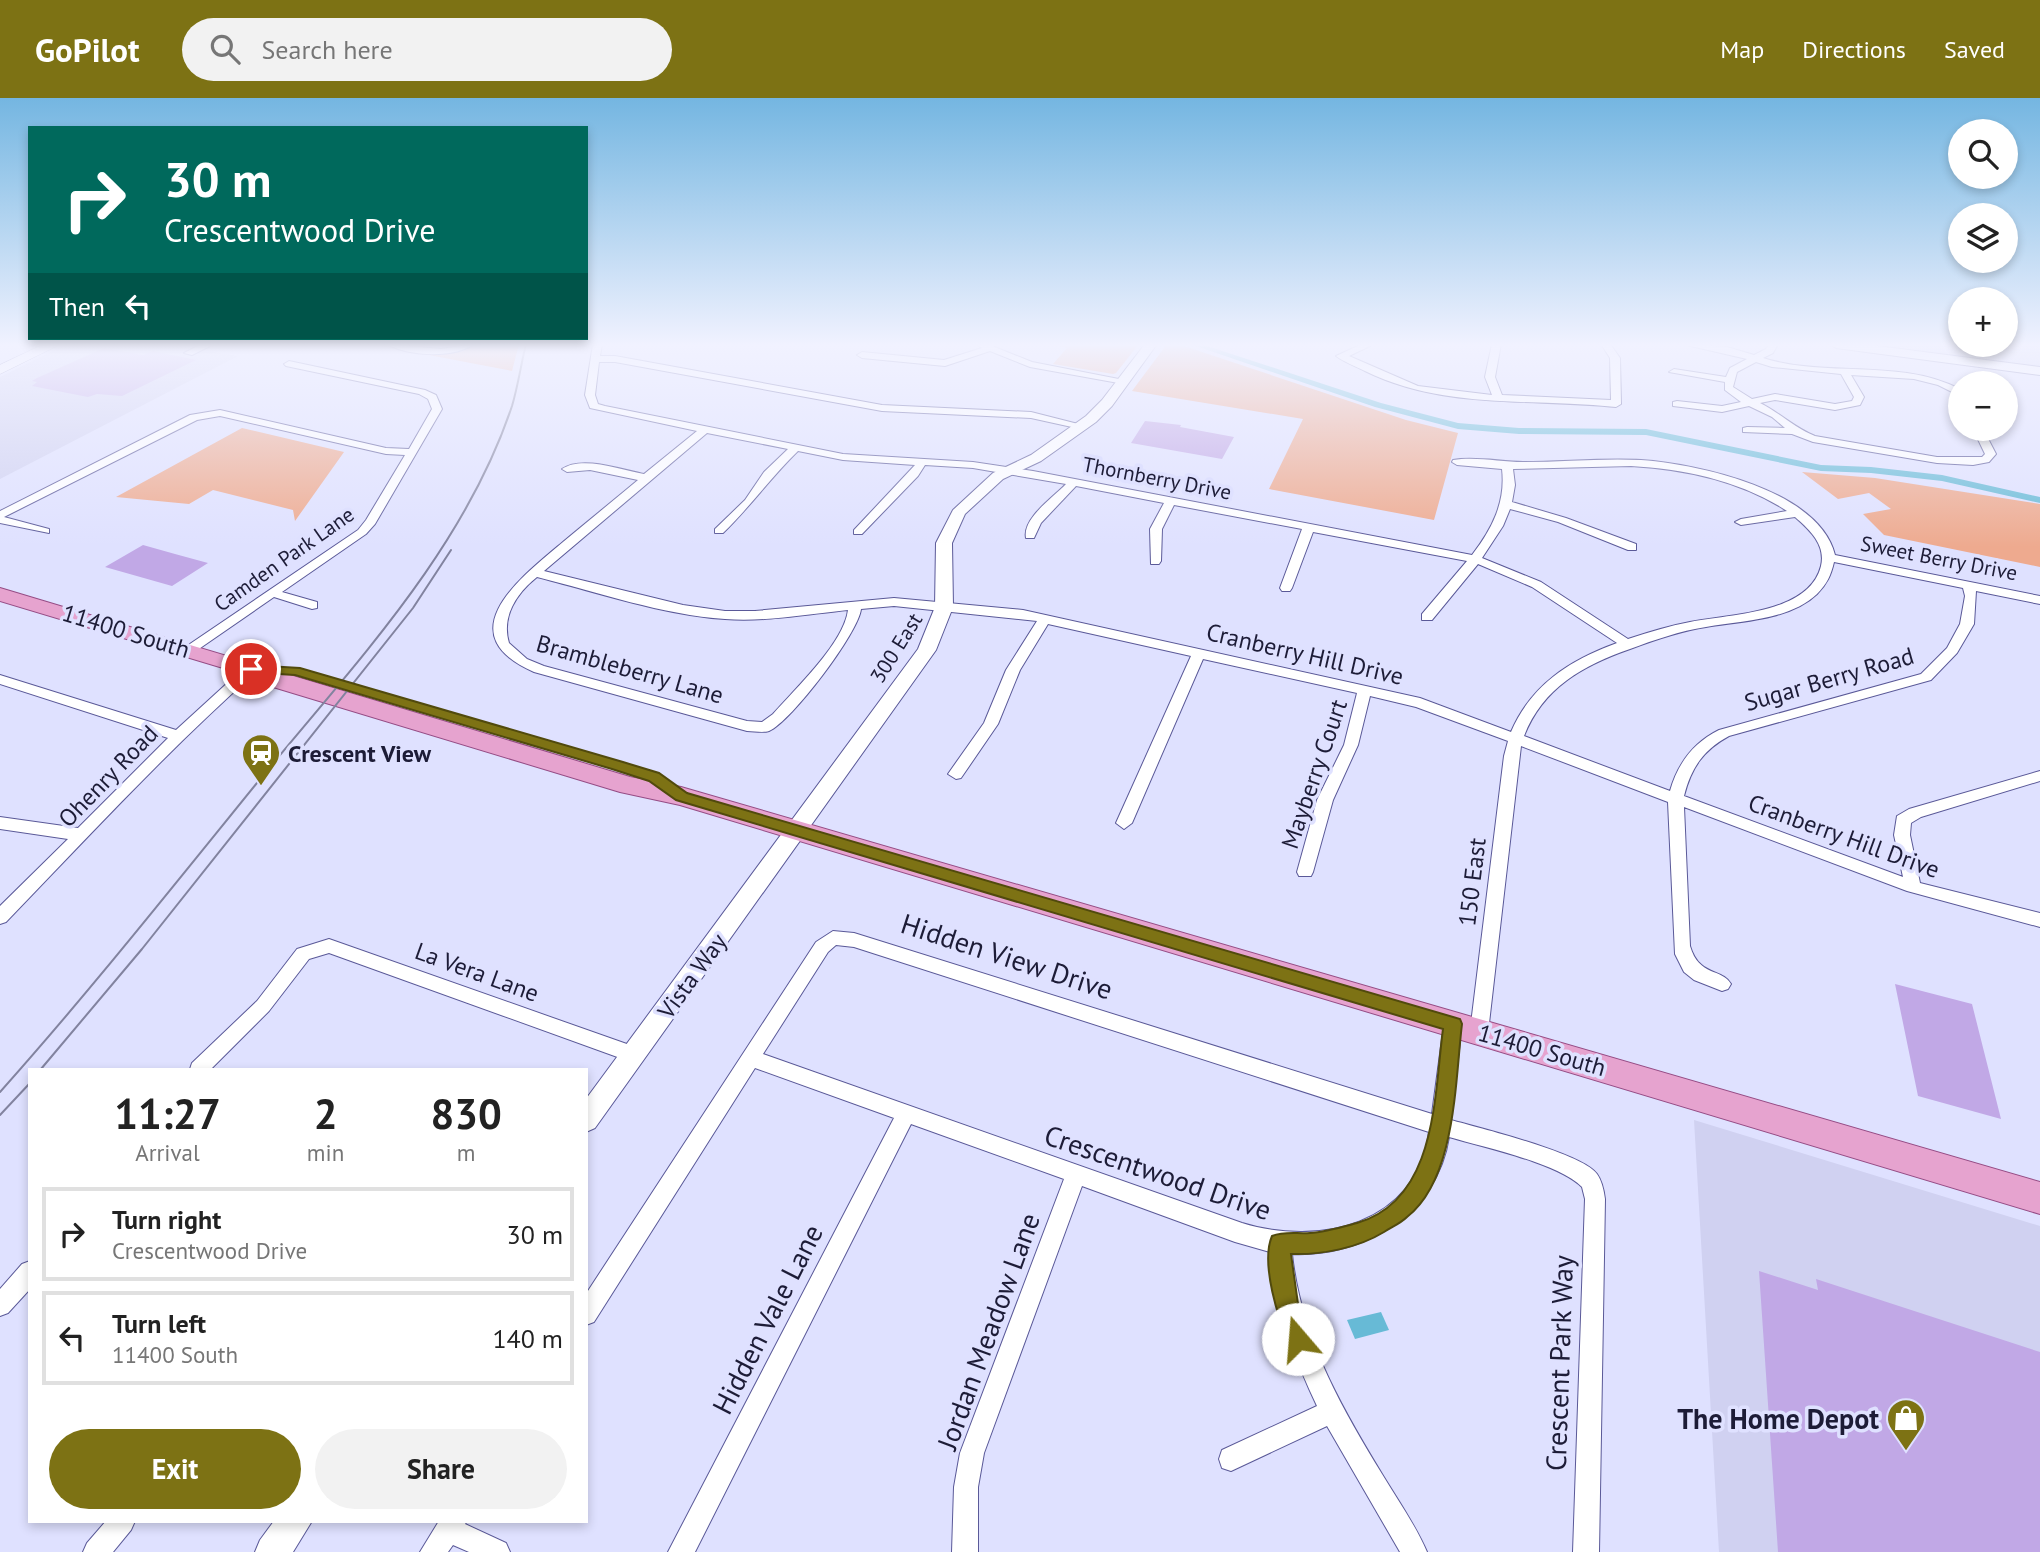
<!DOCTYPE html>
<meta charset="utf-8">
<style>
:root{--surface:#fff;--page:#f2f2f2;--text:#222;--muted:#767676;--line:#e0e0e0;--accent:#7d7214}
body{margin:0;font-family:"PT Sans",sans-serif;background:var(--page);color:var(--text);height:100vh;display:flex;flex-direction:column;font-size:26px;white-space:nowrap}
*{box-sizing:border-box;margin:0}
p{font-size:23px;color:var(--muted)}
.icon{flex:none;width:38px;height:38px;fill:none;stroke:currentColor;stroke-width:2;stroke-linecap:round;stroke-linejoin:round}
.map{position:relative;flex:1;overflow:hidden}
.details{position:absolute;left:28px;top:970px;width:560px;height:455px;display:flex;flex-direction:column;background:var(--surface);border-radius:0px;box-shadow:0 4px 10px #0003}
.details>*{flex:none}
.banner{position:absolute;left:28px;top:28px;width:560px;height:214px;border-radius:0px;box-shadow:0 4px 10px #0003;background:#00695c;color:#fff;overflow:hidden}
.controls{position:absolute;left:1948px;top:21px;display:grid;gap:14px}
.controls a{display:grid;place-items:center;width:70px;height:70px;border-radius:50%;background:var(--surface);box-shadow:0 4px 10px #0003;font-size:35px}
.pin{position:absolute;display:grid;place-items:center;width:60px;height:60px;color:#fff;margin:-30px;border:4px solid #fff;border-radius:50%;box-shadow:0 2px 7px #0007}
.me{position:absolute;width:77px;margin:-38px;rotate:342deg;stroke-linejoin:round;filter:drop-shadow(0 0 5px #0008)}
.turn{display:flex;align-items:center;gap:24px;height:147px;padding:0 21px;font-size:32px}
.turn .icon{width:91px;height:91px;stroke-width:2.5}
.turn b{display:block;font-size:49px;line-height:60px}
.then{display:flex;align-items:center;height:66px;padding:0 21px;background:#0003;gap:14px;font-size:26px}
.eta{display:flex;justify-content:space-evenly;align-items:center;height:119px;text-align:center}
.eta b{font-size:42px;font-weight:700;line-height:49px}
.action{display:flex;gap:14px;margin-top:auto;padding:14px 21px}
.action a{flex:1;height:80px;border-radius:42px;background:var(--accent);color:#fff;font-size:28px;font-weight:700;line-height:80px;text-align:center}
.action a+a{background:var(--page);color:var(--text)}
ul{padding:0;list-style:none}
li{display:flex;align-items:center;gap:21px;height:94px;margin:0 14px 10px;padding:0 7px;border:4px solid var(--line);border-radius:0px}
li div{flex:1}
li b{display:block;font-size:26px}
li em{font-style:normal}
header{display:flex;align-items:center;gap:42px;box-sizing:border-box;height:98px;padding:0 35px;background:var(--accent);color:#fff}
header strong{font-size:33px}
nav{display:flex;gap:38px;margin-inline-start:auto;font-size:24px}
.search{width:490px;height:63px;background:var(--page);display:flex;align-items:center;gap:18px;box-sizing:border-box;padding:0 24px;border-radius:38px;color:var(--muted);font-size:26px}
.map>svg:first-child{display:block}
.built{fill:#d0d1f1}
.green{fill:#eeaa8f}
.water{fill:#67bad6}
.lines{fill:none;stroke-linecap:round;stroke-linejoin:round}
.canal{fill:#67bad6;fill-rule:evenodd}
.building{fill:#c1a8e6}
.minor-casing{stroke:#5a5998;stroke-width:2}
.tertiary-casing{stroke:#5a5998;stroke-width:2}
.secondary-casing{stroke:#5a5998;stroke-width:1}
.primary-casing{stroke:#954c85;stroke-width:2}
.minor{fill:#fff;fill-rule:evenodd}
.tertiary{fill:#fff;fill-rule:evenodd}
.secondary{fill:#fff;fill-rule:evenodd}
.primary{fill:#e6a3cf;fill-rule:evenodd}
.tram{stroke:#82839f;stroke-width:2}
.route{fill:#7d7214;stroke:#514a0d;stroke-width:2}
.labels{text-anchor:middle;dominant-baseline:central;stroke-width:7;stroke-linejoin:round;paint-order:stroke}
.far-street-label{font-size:21px;fill:#1d1c37;stroke:#dfe1ff}
.street-label{font-size:24px;fill:#1d1c37;stroke:#dfe1ff}
.poi-label{font-size:24px;font-weight:bold;fill:#1d1c37;stroke:#dfe1ff;text-anchor:start}
.near-street-label{font-size:28px;fill:#1d1c37;stroke:#dfe1ff}
.near-poi-label{font-size:28px;font-weight:bold;fill:#1d1c37;stroke:#dfe1ff;text-anchor:end}
</style>
<header>
<strong>GoPilot</strong>
<div class="search"><svg class="icon" aria-label="search" viewBox="0 0 24 24"><circle cx="10" cy="10" r="6"/><path d="M15 15l6 6"/></svg>Search here</div>
<nav><a>Map</a><a>Directions</a><a>Saved</a></nav>
</header>
<div class="map">
<svg width="2040" height="1454" viewBox="0 0 2040 1454">
<rect width="100%" height="100%" fill="#dfe1ff"/>
<!-- built -->
<path class="built" d="M67,246H164L238,258L0,381V279Z
M1861,246H2040V270Z
M1694,1022L2040,1128V1454H1719Z"/>
<!-- green -->
<path class="green" d="M371,246L438,256L463,253L475,246H519L512,273Z
M1052,246H1139L1116,275L1113,276L1053,266L1067,250Z
M1167,246H1178L1406,322L1458,335L1434,422L1269,391L1303,321L1132,293Z
M242,330L344,354L295,423L293,412L213,392L189,406L116,399Z
M1802,374L1875,380L2040,406V469L1884,437L1863,416L1891,411L1869,395L1838,401Z"/>
<!-- water -->
<path class="water" d="M1381,1214L1389,1232L1355,1241L1347,1222Z"/>
<g class="lines">
<!-- canal -->
<path class="canal" d="M1190,246H1201L1381,305L1458,325L1519,330L1646,331L1821,367L1871,369L1942,377L2040,399V405L1942,383L1871,375L1821,373L1646,337L1519,336L1458,331L1375,309Z"/>
</g>
<!-- building -->
<path class="building" d="M104,250L143,257L153,253L196,262L122,298L97,296L88,299L32,288L37,284L32,283L37,280Z
M1145,323L1181,327L1180,329L1234,339L1222,361L1131,345Z
M143,447L175,456L208,465L172,488L105,469Z
M1895,886L1972,906L2001,1021L1918,998Z
M1759,1173L1818,1192L1816,1181L2040,1254V1454H1778Z"/>
<g class="lines">
<defs>
<path id="minor" d="M202,246H214L192,257L184,255Z
M387,246L441,251L474,246C454,261 407,258 387,246Z
M593,246H602L600,258H615L882,307L1031,314L1086,328L1081,331L1031,320L882,313L615,264H599L595,297L598,306L605,308L843,356L973,364L1033,373L1472,457C1492,431 1506,404 1502,371L1457,367L1452,364L1453,362C1475,358 1501,364 1523,364C1562,364 1602,360 1641,362C1698,366 1819,392 1835,457L2040,498V506L1976,493L1974,526L1957,555L1931,582L1729,638C1703,652 1691,670 1684,698L1903,779L1894,737L1897,718L1909,711L2040,673V683L1921,719L1911,725L1910,737L1920,785L2040,815V829L1907,793L1684,709L1690,848C1699,879 1722,870 1731,886L1728,891L1722,893L1694,882L1684,874L1675,856L1668,704L1521,648L1488,934L1486,940L1479,942L1472,940L1470,934L1504,658L1508,643L1416,609L1370,598L1358,647L1333,702L1313,774L1311,778H1299L1297,774L1317,702L1344,647L1357,595L1203,561L1132,725L1124,731L1116,725L1191,558L1048,526L1020,572L998,626L961,680L956,681L948,676L984,625L1006,572L1037,523L894,508L861,511C859,534 791,624 769,633C763,635 754,633 747,633L534,574C447,536 520,480 563,444C588,423 613,403 638,382L590,372L567,374L562,371C582,357 622,372 644,376L697,333L590,310L585,297ZM707,335L788,351L764,374L745,402L715,431V435H723C750,409 771,379 798,353L843,362L915,367L854,432V436H862L918,378L925,367L973,370L1066,386C1054,399 1022,420 1026,440H1034L1041,425L1076,388L1164,405L1150,431L1151,466H1159L1161,463L1162,431L1174,407L1302,431L1280,490L1282,493H1290L1292,490L1313,434L1467,463L1422,516V522H1432L1478,466L1532,489L1617,545C1570,562 1531,587 1511,634L1420,600L1023,512L894,500L755,513H725L683,507L544,473ZM1631,368C1685,371 1741,383 1787,413L1741,421L1735,424L1741,427L1795,419C1810,432 1826,447 1821,468C1809,516 1730,516 1690,524C1669,528 1649,534 1628,541L1541,484L1482,460L1503,428L1510,411L1558,424L1628,452H1636V446L1566,420L1512,404L1515,387L1513,371ZM1834,464L1963,490L1965,498L1960,526L1947,550L1921,576L1719,632C1693,645 1678,665 1670,693L1524,638C1543,589 1584,567 1630,551C1654,542 1680,533 1706,529C1741,523 1790,522 1817,496C1827,486 1831,477 1834,464ZM537,479C597,494 663,517 725,521C766,524 808,516 848,512C844,545 795,591 773,616L762,624L747,623L544,568L527,561L509,545C501,518 517,495 537,479Z
M976,246H987L1032,264L1129,283L1124,286L1030,269L990,253L945,268L862,260L857,257L862,254L944,262L982,250Z
M1362,246H1374L1349,258L1418,288L1492,297L1485,279L1492,246H1501L1495,279L1502,297L1611,302L1610,260L1601,246H1610L1620,260L1621,306L1616,309C1531,300 1444,312 1365,273C1355,268 1344,264 1336,258Z
M1682,246L1727,249L1754,257L1766,251L1770,246H1778L1773,255L1763,260C1827,280 1900,260 1960,291V298L1938,287L1914,281L1851,277L1864,299L1860,307L1835,312L1775,302L1760,305C1780,315 1795,330 1815,338L1937,359H1982L1985,356L1973,331H1983L1996,356L1989,364L1973,367L1937,365L1813,344L1792,336L1743,334V330L1747,329L1785,330L1772,319L1749,308L1722,314L1673,308V304L1677,303L1722,308L1741,304L1725,292V284L1669,274L1674,271L1726,279L1730,270L1747,261ZM1756,264L1772,269L1841,276L1854,299L1852,303L1835,306L1775,296L1752,301L1733,289L1737,274Z
M289,263L425,292L436,297L442,311L375,426L366,436L282,494L317,504V510L312,511L274,499L193,555L188,556L181,552L358,432L366,422L405,357L386,356L220,318L197,322L4,419L49,431V435L0,425V413L190,317L220,312L386,350L409,351L432,311L428,301L419,296L286,268L284,266Z
M251,567L256,568L258,571L256,574C167,653 88,739 6,824L0,826V808L68,741L0,731V719L78,730L168,640L0,586V577L176,632L246,568Z
M833,833L854,835L1432,1016L1444,926L1446,921L1453,918L1460,921L1462,926L1451,1022C1479,1030 1582,1055 1597,1076C1602,1083 1604,1093 1605,1101L1599,1454H1573L1585,1101L1582,1089C1558,1065 1483,1049 1449,1039C1437,1116 1364,1159 1292,1156C1301,1238 1339,1306 1382,1376C1397,1401 1415,1426 1427,1454H1400L1327,1328L1231,1373L1222,1370L1219,1361L1222,1352L1317,1308C1293,1258 1276,1209 1270,1154L1235,1144L1082,1088L984,1355L978,1389V1454H952L954,1389L960,1355L1064,1081L911,1026L695,1454H668L894,1020L755,970L594,1224L586,1227V1196L816,844ZM836,847L854,849L1429,1034C1417,1127 1319,1149 1242,1125L763,956L828,854Z
M329,841L641,951L643,957L641,963L634,965L329,855L309,861L269,913L211,971H190L192,965L257,903L297,851Z
M30,1163V1191L8,1215L0,1218V1191L22,1166Z
M106,1423H135L131,1432L113,1454H83L87,1445Z
M439,1423H467L465,1426L506,1445L510,1454H469L453,1447L448,1454H420Z"/>
<path id="tertiary" d="M1145,246H1157L1112,308L1096,324L1041,363L1003,381L965,416L952,445L953,509L936,552L595,1030L586,1034V1001L918,551L935,509L936,445L953,412L993,375L1031,357L1086,318L1102,302Z
M1830,246H1862L2040,269V277L1836,250Z
M274,1423H312L293,1454H255L260,1442Z"/>
<path id="secondary" d="M44,246H61L0,276V267Z"/>
<path id="primary" d="M0,490L630,679L681,689L2040,1084V1116L680,707L620,694L273,589L243,576L0,503Z"/>
</defs>
<!-- minor casing -->
<use href="#minor" class="minor-casing"/>
<!-- tertiary casing -->
<use href="#tertiary" class="tertiary-casing"/>
<!-- secondary casing -->
<use href="#secondary" class="secondary-casing"/>
<!-- primary casing -->
<use href="#primary" class="primary-casing"/>
<!-- minor -->
<use href="#minor" class="minor"/>
<!-- tertiary -->
<use href="#tertiary" class="tertiary"/>
<!-- secondary -->
<use href="#secondary" class="secondary"/>
<!-- primary -->
<use href="#primary" class="primary"/>
<!-- tram -->
<path class="tram" d="M41,971L142,851L413,510L451,452
M0,994C91,892 175,786 261,680C355,565 464,452 512,308C518,288 521,266 526,246
M0,1017L30,985"/>
</g>
<!-- sky -->
<linearGradient id="sky" x2="0" y2="1"><stop stop-color="#74b6e1"/><stop offset="0.55" stop-color="#f1f2ff"/><stop offset="1" stop-color="#f1f2ff" stop-opacity="0"/></linearGradient>
<rect width="2040" height="449" fill="url(#sky)"/>
<!-- route -->
<path class="route" d="M251,567L300,570L623,664L659,675L687,695L1460,921L1462,926C1455,983 1456,1081 1407,1119C1401,1125 1392,1129 1384,1134C1358,1150 1322,1157 1291,1156L1298,1206L1310,1241L1306,1250L1298,1253L1290,1250C1279,1222 1260,1166 1272,1138C1285,1133 1297,1136 1310,1135C1325,1134 1342,1129 1357,1125C1437,1102 1434,998 1443,931L676,702L649,683L612,671L295,577L247,574L245,571Z"/>
<!-- icons -->
<defs>
<symbol id="station-pin" viewBox="-11 -11 22 30"><path d="M0 17L-7.5 6A9.5 9.5 0 1 1 7.5 6Z" fill="#7d7214" stroke="#dfe1ff"/><path d="M-3-6H3Q5-6 5-4V2Q5 4 3 4L4.5 6H3L1.5 4h-3L-3 6H-4.5L-3 4Q-5 4-5 2V-4Q-5-6-3-6ZM-3.5-4v3h7v-3ZM-3.5 1v1.5H-2V1ZM2 1v1.5H3.5V1Z" fill="#fff"/></symbol>
<symbol id="shop-pin" viewBox="-11 -11 22 30"><path d="M0 17L-7.5 6A9.5 9.5 0 1 1 7.5 6Z" fill="#7d7214" stroke="#dfe1ff"/><path d="M-5-2.5h2.3a2.7 3.5 0 0 1 5.4 0H5L5.5 6h-11ZM-1.5-2.5h3a1.5 2.3 0 0 0-3 0Z" fill="#fff"/></symbol>
</defs>
<g fill-rule="evenodd">
<use href="#station-pin" x="239" y="633" width="44" height="60"/>
<use href="#shop-pin" x="1884" y="1298" width="44" height="60"/>
</g>
<g class="labels">
<!-- far-street labels -->
<g class="far-street-label">
<text transform="translate(1157 380) rotate(11)">Thornberry Drive</text>
<text transform="translate(1939 460) rotate(11)">Sweet Berry Drive</text>
<text transform="translate(284 461) rotate(-35)">Camden Park Lane</text>
<text transform="translate(896 550) rotate(-58)">300 East</text>
</g>
<!-- street labels -->
<g class="street-label">
<text transform="translate(126 533) rotate(17)">11400 South</text>
<text transform="translate(1305 556) rotate(13)">Cranberry Hill Drive</text>
<text transform="translate(630 571) rotate(16)">Brambleberry Lane</text>
<text transform="translate(1829 581) rotate(-16)">Sugar Berry Road</text>
<text transform="translate(1314 676) rotate(-71)">Mayberry Court</text>
<text transform="translate(108 678) rotate(-46)">Ohenry Road</text>
<text transform="translate(1844 738) rotate(20)">Cranberry Hill Drive</text>
<text transform="translate(1472 784) rotate(-83)">150 East</text>
<text transform="translate(477 874) rotate(20)">La Vera Lane</text>
<text transform="translate(692 878) rotate(-54)">Vista Way</text>
<text transform="translate(1542 952) rotate(16)">11400 South</text>
</g>
<!-- poi labels -->
<g class="poi-label">
<text x="288" y="655">Crescent View</text>
</g>
<!-- near-street labels -->
<g class="near-street-label">
<text transform="translate(1007 858) rotate(18)">Hidden View Drive</text>
<text transform="translate(1158 1074) rotate(19)">Crescentwood Drive</text>
<text transform="translate(767 1221) rotate(-63)">Hidden Vale Lane</text>
<text transform="translate(988 1233) rotate(-70)">Jordan Meadow Lane</text>
<text transform="translate(1559 1265) rotate(-88)">Crescent Park Way</text>
</g>
<!-- near-poi labels -->
<g class="near-poi-label">
<text x="1879" y="1320">The Home Depot</text>
</g>
</g>
</svg>
<div class="controls">
<a><svg class="icon" aria-label="search" viewBox="0 0 24 24"><circle cx="10" cy="10" r="6"/><path d="M15 15l6 6"/></svg></a>
<a><svg class="icon" aria-label="layers" viewBox="0 0 24 24"><path d="M12 4l9 5-9 5-9-5zM3 14l9 5 9-5"/></svg></a>
<a>+</a>
<a>−</a>
</div>
<div class="pin" style="left:251px;top:571px;background:#d93025"><svg class="icon" aria-label="arrive" viewBox="0 0 24 24"><path d="M6 21V4h12l-3 4 3 4H6"/></svg></div>
<svg class="me" style="left:1298px;top:1241px" viewBox="-20 -20 40 40"><circle r="19" fill="#fff"/><path d="M0-13L10 11 0 6-10 11z" fill="#7d7214"/></svg>
<div class="banner">
<div class="turn"><svg class="icon" aria-label="right" viewBox="0 0 24 24"><path d="M7 20v-9h11M14 6l5 5-5 5"/></svg><div><b>30 m</b>Crescentwood Drive</div></div>
<div class="then">Then<svg class="icon" aria-label="left" viewBox="0 0 24 24"><path d="M17 20v-9H6M10 6l-5 5 5 5"/></svg></div>
</div>
<section class="details">
<div class="eta">
<div><b>11:27</b><p>Arrival</p></div>
<div><b>2</b><p>min</p></div>
<div><b>830</b><p>m</p></div>
</div>
<ul>
<li><svg class="icon" aria-label="right" viewBox="0 0 24 24"><path d="M7 20v-9h11M14 6l5 5-5 5"/></svg><div><b>Turn right</b><p>Crescentwood Drive</p></div><em>30 m</em></li>
<li><svg class="icon" aria-label="left" viewBox="0 0 24 24"><path d="M17 20v-9H6M10 6l-5 5 5 5"/></svg><div><b>Turn left</b><p>11400 South</p></div><em>140 m</em></li>
</ul>
<div class="action"><a>Exit</a><a>Share</a></div>
</section>
</div>
